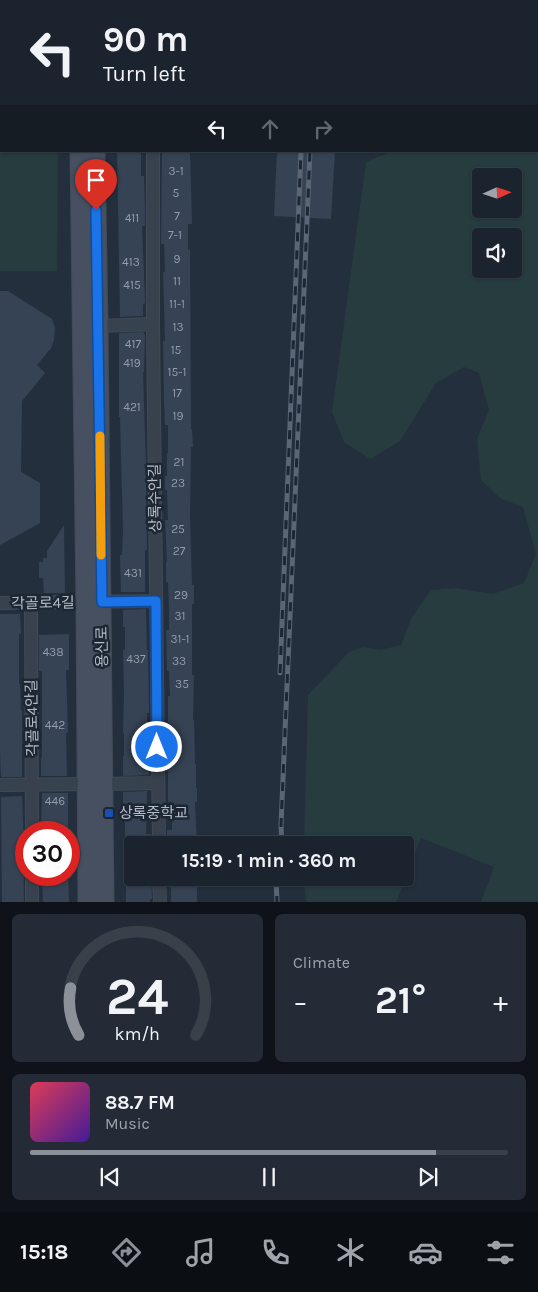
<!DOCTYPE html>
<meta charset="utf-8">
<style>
:root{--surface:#1b232e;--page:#242b36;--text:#f1f3f6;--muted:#a0a4aa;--line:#39404a;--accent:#8c9099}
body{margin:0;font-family:Karla,"Noto Sans KR",sans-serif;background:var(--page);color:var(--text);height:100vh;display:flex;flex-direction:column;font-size:19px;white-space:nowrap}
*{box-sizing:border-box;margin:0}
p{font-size:16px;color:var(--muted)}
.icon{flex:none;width:28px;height:28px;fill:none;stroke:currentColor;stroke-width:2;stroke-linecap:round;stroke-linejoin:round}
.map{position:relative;height:902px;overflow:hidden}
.sheet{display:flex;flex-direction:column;gap:12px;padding:12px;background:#0f1319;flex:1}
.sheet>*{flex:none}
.hud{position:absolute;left:0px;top:0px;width:539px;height:152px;box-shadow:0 1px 4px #0004,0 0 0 1px var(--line);background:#1b232e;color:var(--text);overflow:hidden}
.needle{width:32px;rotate:87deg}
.controls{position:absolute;left:472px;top:168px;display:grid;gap:10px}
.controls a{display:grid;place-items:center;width:50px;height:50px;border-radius:5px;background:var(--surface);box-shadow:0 1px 4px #0004,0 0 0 1px var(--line);font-size:25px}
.speed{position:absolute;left:15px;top:821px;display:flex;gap:10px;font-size:25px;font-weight:700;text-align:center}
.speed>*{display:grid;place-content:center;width:65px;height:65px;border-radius:50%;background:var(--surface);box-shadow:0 1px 4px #0004,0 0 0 1px var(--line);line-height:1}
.speed .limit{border:8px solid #d22;background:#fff;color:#111}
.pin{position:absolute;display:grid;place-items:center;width:42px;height:42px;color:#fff;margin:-51px -21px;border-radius:50% 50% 50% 0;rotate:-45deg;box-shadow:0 0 5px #0007}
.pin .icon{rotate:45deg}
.me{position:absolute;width:55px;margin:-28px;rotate:0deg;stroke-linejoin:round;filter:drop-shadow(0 0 4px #0008)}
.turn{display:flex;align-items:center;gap:18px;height:105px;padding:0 20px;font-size:22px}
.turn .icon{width:65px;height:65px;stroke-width:2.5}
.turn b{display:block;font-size:35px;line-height:42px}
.lanes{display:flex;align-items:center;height:48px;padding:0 20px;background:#0003;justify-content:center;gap:25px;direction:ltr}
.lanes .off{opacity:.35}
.big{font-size:38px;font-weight:700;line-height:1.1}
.sheet .tile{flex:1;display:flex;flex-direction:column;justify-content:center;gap:8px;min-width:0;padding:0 18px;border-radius:8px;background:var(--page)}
.sheet .dial{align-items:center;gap:0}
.dial svg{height:130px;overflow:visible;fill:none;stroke:var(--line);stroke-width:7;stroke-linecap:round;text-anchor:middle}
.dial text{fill:var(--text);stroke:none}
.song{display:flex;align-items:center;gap:15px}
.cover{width:60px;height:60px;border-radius:8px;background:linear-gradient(135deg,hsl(350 70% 55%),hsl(260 70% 35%))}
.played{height:5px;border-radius:2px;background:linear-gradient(90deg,var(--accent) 85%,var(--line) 85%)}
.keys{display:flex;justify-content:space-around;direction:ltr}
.heat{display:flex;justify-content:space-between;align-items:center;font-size:28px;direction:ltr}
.sheet .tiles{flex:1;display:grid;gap:12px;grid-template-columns:1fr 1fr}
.tile:last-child{grid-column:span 2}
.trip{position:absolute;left:124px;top:836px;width:290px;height:50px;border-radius:5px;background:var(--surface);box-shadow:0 1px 4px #0004,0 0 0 1px var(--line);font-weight:700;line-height:50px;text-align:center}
.menu{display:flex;height:80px;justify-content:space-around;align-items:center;background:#0b0e12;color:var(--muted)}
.menu .icon{width:35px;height:35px}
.menu .active{color:var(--accent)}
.menu b{font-size:22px;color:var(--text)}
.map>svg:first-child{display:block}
.green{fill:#263c3f;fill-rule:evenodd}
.building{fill:#364354}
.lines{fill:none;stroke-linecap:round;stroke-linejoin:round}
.street-casing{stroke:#414a57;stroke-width:14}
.secondary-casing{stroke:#414a57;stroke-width:21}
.street{stroke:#38414e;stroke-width:12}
.secondary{stroke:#465061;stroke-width:19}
.rail-casing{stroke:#5a6575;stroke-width:5}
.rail{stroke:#1d2633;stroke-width:3;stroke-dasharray:9;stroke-linecap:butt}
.route-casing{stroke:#114b97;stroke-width:12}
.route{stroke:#1a73e8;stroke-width:9}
.slow{stroke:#f59e0b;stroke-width:9}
.transit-dot{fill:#1a4fb4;stroke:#1d2633;stroke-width:2}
.labels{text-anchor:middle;stroke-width:5;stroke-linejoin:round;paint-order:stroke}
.number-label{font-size:12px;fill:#929caa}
.street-label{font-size:15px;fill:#b4bcc9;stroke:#1d2633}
.poi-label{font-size:15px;fill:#b4bcc9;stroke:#1d2633;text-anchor:start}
</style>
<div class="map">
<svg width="538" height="902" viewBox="0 0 538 902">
<rect width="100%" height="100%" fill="#242f3e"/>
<path class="green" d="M 538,36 L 538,902 L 481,902 L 494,867 L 421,838 L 396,902 L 307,902 L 303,878 L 405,878 L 405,845 L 304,845 L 308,695 L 349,652 L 363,647 L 380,650 L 401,645 L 411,619 L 431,590 L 456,588 L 493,594 L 524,583 L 536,554 L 523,507 L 501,499 L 481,480 L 477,439 L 489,410 L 479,373 L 464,367 L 436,383 L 400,441 L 370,459 L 344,442 L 332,412 L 366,162 L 393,151 L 538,151 ZM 481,176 L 514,176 L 514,209 L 481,209 ZM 481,236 L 514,236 L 514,269 L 481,269 Z
M 0,131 L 1,131 L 1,151 L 58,151 L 57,271 L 0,271 Z"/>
<path class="building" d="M 117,151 L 141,151 L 141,176 L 144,176 L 145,209 L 145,226 L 142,226 L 145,298 L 145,303 L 143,305 L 143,316 L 120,317 Z
M 162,151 L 190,151 L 192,224 L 188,224 L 188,250 L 190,250 L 191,429 L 192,429 L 193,447 L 191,447 L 190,516 L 192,585 L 194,585 L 194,604 L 192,604 L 192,675 L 194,675 L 193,720 L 194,720 L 195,764 L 196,764 L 196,788 L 197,788 L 197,802 L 195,802 L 197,845 L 167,845 L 167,830 L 172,830 L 172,802 L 168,802 L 168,765 L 170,765 L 170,736 L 168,736 L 168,696 L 170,696 L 169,671 L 167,671 L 166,630 L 169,630 L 169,608 L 168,582 L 166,582 L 166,562 L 167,562 L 165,520 L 168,520 L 167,490 L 165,490 L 165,476 L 167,476 L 167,453 L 168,453 L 168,425 L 165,425 L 164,403 L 163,341 L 165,341 L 163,272 L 165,272 L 164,244 L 161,244 Z
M 277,151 L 335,151 L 331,219 L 274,216 Z
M 0,291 L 8,291 L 52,319 L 55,328 L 54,340 L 51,348 L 37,365 L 45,373 L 22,401 L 21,472 L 40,483 L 40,523 L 0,545 Z
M 143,332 L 145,335 L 144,372 L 143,372 L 146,464 L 147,484 L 146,484 L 147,550 L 145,550 L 145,592 L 121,592 L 120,555 L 122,555 L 123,532 L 120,417 L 119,417 L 119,333 Z
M 64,525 L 65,593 L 44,593 L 43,578 L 39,578 L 39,562 L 43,562 L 43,558 L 47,558 L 47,551 Z
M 146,609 L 147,650 L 148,650 L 149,713 L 147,713 L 147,736 L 149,736 L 149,775 L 123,776 L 123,756 L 124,756 L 124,733 L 123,733 L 124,694 L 123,650 L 125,650 L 125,627 L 123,627 L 123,610 Z
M 0,614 L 20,614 L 21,634 L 19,634 L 19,684 L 20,684 L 21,710 L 22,710 L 22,777 L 1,777 L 0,752 Z
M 69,634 L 69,670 L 66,670 L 68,733 L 66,733 L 67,776 L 41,776 L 41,758 L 42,758 L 42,671 L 39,671 L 39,635 Z
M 147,791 L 146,834 L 151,834 L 151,845 L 125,845 L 125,809 L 123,809 L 123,792 Z
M 42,793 L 68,793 L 68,828 L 41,828 Z
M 22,796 L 24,844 L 23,844 L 24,902 L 2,902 L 1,797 Z
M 42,875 L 68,875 L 69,902 L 43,902 Z
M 126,878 L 151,878 L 152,899 L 150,899 L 150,902 L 126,902 Z
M 171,878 L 197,878 L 197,902 L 171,902 Z"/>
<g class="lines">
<defs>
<path id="street" d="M 424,1 L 424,0
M 153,151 L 153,324 L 159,845
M 98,326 L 153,324
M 0,603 L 156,601
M 31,603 L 32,832
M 104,784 L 158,783
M 0,785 L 87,784
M 159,878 L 160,902
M 32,902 L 32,875"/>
<path id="secondary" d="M 78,0 L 78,1
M 94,0 L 94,1
M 226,0 L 226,1
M 516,1 L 517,0
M 538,3 L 538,2
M 0,99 L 1,99
M 80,151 L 86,602 L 88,902
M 95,151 L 98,326 L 104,902"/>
</defs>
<use href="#street" class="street-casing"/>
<use href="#secondary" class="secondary-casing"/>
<use href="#street" class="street"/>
<use href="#secondary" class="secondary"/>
<defs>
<path id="rail" d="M 308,1 L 308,0
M 317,1 L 317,0
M 280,673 L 301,151
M 282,845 L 281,825 L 310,151
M 276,878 L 277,902"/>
</defs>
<use href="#rail" class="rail-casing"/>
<use href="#rail" class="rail"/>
</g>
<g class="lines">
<defs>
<path id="route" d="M 96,210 L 102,602 L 156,601 L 157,747"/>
</defs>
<use href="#route" class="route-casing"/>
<use href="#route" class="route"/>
<path class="slow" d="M 100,436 L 101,555"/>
</g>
<rect class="transit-dot" x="104" y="808" width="10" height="10" rx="2.5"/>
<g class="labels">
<g class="number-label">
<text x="176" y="175">3-1</text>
<text x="176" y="197">5</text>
<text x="177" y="220">7</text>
<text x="132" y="222">411</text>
<text x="175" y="239">7-1</text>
<text x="177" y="263">9</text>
<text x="131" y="266">413</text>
<text x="177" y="285">11</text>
<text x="132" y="289">415</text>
<text x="177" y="308">11-1</text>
<text x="178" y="331">13</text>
<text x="133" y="348">417</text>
<text x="176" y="354">15</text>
<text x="132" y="367">419</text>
<text x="177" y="376">15-1</text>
<text x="177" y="397">17</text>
<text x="132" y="411">421</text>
<text x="178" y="420">19</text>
<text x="179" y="466">21</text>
<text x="178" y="487">23</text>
<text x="178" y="533">25</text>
<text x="179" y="555">27</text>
<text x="133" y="577">431</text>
<text x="181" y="599">29</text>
<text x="180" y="620">31</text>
<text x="180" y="643">31-1</text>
<text x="53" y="656">438</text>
<text x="136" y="663">437</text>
<text x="179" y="665">33</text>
<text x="182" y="688">35</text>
<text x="55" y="729">442</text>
<text x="55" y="805">446</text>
</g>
<g class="street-label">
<text transform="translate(155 498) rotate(-91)" y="5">상록수안길</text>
<text transform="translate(43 603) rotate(-1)" y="5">각골로4길</text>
<text transform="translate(102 647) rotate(-91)" y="5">용신로</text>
<text transform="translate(32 718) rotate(-91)" y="5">각골로4안길</text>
</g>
<g class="poi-label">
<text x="119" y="818">상록중학교</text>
</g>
</g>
</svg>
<div class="controls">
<a><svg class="needle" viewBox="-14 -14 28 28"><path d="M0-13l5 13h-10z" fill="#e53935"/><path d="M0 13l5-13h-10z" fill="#a0a4aa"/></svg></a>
<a><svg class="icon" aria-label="sound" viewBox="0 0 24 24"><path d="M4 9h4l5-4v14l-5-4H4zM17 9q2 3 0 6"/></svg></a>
</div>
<div class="speed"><div class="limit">30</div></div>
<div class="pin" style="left:96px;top:210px;background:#d93025"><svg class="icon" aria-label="arrive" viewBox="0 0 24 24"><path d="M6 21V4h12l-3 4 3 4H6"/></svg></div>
<svg class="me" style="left:157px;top:747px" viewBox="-20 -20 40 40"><circle r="17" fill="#1a73e8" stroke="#fff" stroke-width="3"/><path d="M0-11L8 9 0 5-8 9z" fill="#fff"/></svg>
<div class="trip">15:19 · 1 min · 360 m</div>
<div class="hud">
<div class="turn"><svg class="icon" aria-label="left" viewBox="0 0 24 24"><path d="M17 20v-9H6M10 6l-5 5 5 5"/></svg><div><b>90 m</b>Turn left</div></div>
<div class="lanes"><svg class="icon" aria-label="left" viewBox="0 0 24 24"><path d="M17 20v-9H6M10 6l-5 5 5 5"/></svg><svg class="icon off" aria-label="ahead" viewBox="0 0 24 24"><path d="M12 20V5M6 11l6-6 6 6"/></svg><svg class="icon off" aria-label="right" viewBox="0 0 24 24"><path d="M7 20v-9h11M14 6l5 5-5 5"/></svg></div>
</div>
</div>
<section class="sheet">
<div class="tiles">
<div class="tile dial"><svg viewBox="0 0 100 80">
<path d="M14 69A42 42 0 1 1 86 69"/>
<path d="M14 69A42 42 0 0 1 9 40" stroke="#8c9099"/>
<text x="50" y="56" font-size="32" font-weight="700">24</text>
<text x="50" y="72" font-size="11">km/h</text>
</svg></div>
<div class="tile"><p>Climate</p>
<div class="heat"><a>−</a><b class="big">21°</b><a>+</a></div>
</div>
<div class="tile">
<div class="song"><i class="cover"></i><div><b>88.7 FM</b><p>Music</p></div></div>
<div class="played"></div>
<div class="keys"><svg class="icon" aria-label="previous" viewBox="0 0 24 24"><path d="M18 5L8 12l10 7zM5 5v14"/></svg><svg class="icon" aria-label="pause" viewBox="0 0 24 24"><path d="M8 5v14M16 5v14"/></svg><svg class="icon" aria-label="next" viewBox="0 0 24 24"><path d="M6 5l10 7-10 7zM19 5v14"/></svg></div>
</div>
</div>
</section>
<nav class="menu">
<b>15:18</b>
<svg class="icon active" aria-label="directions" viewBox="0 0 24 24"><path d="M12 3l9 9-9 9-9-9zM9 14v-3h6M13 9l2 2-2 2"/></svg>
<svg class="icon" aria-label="music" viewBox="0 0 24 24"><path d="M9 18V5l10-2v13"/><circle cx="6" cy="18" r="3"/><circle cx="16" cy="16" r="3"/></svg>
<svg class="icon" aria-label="phone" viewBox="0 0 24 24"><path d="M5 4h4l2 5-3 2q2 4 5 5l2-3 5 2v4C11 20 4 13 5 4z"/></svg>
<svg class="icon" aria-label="climate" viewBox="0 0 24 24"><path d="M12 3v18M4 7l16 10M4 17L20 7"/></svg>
<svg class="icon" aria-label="car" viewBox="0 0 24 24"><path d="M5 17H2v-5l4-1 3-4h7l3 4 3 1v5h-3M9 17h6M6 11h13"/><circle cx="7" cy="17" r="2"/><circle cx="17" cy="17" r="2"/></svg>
<svg class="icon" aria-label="filters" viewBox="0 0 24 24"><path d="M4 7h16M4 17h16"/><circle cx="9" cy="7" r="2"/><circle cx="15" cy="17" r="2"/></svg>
</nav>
